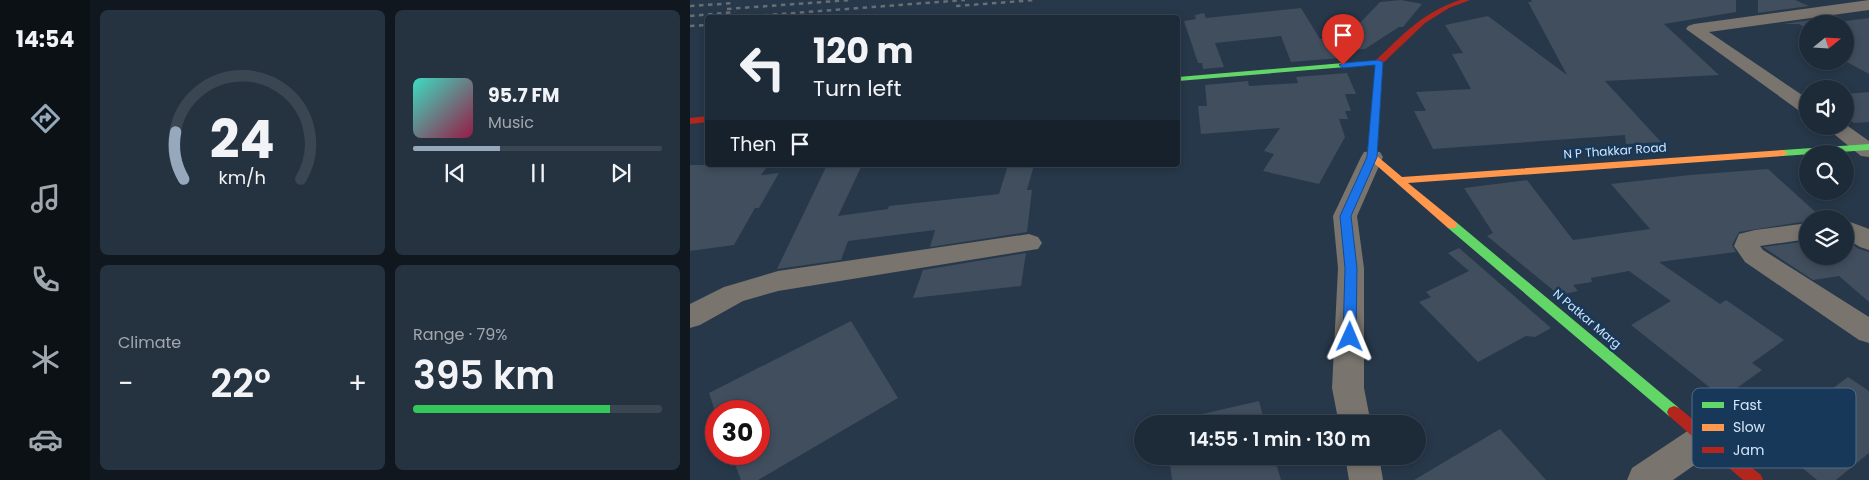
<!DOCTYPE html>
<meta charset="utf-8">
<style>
:root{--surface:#1d2a38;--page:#253240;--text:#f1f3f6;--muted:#a0a7ae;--line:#3b4653;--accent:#96a8bc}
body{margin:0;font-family:Poppins,sans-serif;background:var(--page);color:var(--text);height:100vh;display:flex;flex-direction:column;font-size:19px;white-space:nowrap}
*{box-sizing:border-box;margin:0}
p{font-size:16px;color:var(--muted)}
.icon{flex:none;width:28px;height:28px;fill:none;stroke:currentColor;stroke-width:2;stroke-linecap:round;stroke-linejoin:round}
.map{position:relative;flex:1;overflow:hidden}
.panel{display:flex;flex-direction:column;gap:10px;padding:10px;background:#10171f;width:600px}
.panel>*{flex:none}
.banner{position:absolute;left:15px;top:15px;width:475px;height:152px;border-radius:5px;box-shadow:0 2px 8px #0003,0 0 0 1px var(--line);background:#1d2a38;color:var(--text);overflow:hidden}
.needle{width:32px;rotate:72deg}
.buttons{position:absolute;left:1109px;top:15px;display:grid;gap:10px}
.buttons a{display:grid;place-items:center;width:55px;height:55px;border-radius:50%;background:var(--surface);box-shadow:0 2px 8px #0003,0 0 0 1px var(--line);font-size:25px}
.speed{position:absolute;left:15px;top:400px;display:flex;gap:10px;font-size:25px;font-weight:700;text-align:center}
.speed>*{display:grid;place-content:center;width:65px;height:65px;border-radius:50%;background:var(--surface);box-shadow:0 2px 8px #0003,0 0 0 1px var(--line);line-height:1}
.speed .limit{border:8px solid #d22;background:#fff;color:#111}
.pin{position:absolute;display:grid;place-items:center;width:42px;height:42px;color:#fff;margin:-51px -21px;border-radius:50% 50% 50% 0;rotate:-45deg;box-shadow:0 0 5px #0007}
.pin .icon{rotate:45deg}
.me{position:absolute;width:55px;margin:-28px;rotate:1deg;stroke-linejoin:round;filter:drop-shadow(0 0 4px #0008)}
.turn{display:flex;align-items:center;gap:18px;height:105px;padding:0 25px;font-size:22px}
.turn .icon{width:65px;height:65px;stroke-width:2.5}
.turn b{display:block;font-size:35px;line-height:42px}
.then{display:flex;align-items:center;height:48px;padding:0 25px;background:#0003;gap:10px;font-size:19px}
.big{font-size:38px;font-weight:600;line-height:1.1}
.panel .widget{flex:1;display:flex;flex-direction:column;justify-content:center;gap:8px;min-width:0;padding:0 18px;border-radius:8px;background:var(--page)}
.panel .dial{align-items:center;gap:0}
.dial svg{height:130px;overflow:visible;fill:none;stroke:var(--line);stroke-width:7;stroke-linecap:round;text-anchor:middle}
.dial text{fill:var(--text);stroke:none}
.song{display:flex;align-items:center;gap:15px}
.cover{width:60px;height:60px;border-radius:8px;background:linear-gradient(135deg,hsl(170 70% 55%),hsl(340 70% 35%))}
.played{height:5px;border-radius:2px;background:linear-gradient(90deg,var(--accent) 35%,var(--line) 35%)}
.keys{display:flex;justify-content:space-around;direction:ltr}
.heat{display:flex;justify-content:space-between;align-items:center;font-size:28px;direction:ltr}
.charge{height:8px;border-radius:4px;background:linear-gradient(90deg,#34c759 79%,var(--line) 0)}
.panel .tiles{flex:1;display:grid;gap:10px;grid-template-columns:repeat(2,1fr)}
.trip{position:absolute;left:444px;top:415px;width:292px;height:50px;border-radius:25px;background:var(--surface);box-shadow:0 2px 8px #0003,0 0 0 1px var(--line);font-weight:600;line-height:50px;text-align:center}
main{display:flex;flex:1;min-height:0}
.tabs{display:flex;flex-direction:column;width:90px;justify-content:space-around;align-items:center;background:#0c1116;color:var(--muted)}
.tabs .icon{width:35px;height:35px}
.tabs .on{color:var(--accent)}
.tabs b{font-size:22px;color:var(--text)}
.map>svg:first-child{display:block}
.building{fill:#404e5d}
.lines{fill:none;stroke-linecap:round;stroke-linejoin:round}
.street{fill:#79746d;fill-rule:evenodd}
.fast{fill:#63d668;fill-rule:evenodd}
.slow{fill:#ff974d;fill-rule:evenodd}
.jam{fill:#b3261e;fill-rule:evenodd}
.rail{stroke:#676e74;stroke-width:2.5;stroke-dasharray:4.5 4.5;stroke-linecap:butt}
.route{fill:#1a73e8;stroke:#114b97}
.labels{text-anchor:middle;stroke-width:5;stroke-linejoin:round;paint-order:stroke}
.street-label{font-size:12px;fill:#d2e5fa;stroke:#183859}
.key{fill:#183859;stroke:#506c89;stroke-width:1}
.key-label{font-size:14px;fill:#d2e5fa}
</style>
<main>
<nav class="tabs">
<b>14:54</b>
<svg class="icon on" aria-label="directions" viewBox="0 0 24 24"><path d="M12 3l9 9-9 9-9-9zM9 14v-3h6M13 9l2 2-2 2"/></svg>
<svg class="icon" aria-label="music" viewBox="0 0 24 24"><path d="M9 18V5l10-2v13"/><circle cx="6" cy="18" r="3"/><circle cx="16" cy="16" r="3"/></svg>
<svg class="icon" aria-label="phone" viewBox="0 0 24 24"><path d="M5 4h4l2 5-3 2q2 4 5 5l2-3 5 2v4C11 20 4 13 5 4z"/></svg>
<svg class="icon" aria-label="climate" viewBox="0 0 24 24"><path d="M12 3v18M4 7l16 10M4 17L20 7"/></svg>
<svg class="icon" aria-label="car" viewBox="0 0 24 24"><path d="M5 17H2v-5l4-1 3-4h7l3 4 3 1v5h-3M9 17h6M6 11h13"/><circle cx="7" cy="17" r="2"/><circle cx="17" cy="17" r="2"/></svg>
</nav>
<section class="panel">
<div class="tiles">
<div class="widget dial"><svg viewBox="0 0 100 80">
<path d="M14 69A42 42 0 1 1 86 69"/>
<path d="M14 69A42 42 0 0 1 9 40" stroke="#96a8bc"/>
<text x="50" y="56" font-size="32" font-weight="700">24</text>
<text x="50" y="72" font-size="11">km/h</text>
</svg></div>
<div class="widget">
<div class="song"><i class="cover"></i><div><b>95.7 FM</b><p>Music</p></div></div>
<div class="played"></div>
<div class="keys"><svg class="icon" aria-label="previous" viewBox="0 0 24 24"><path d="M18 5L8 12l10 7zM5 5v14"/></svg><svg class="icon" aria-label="pause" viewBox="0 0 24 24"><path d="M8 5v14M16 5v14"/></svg><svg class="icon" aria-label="next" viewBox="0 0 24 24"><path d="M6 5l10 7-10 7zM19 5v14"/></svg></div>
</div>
<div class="widget"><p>Climate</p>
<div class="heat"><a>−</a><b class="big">22°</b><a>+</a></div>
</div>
<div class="widget"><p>Range · 79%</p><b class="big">395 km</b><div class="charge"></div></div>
</div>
</section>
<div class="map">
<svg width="1179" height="480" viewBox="0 0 1179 480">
<rect width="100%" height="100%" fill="#27384a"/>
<path class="building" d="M 711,0 L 732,4 L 713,27 L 709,27 L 675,49 L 647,51 L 650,58 L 601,62 L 591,36 L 525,43 L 534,67 L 513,69 L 512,63 L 508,63 L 494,21 L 506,19 L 505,15 L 514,13 L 516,18 L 611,8 L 630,39 L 642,38 L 646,48 L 690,2 Z
M 841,0 L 1046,0 L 1046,12 L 974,24 L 1029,75 L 915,81 L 971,142 L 936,144 L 935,135 L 743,149 L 724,111 L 736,111 L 726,92 L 781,89 L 762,54 L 773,53 L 755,25 L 798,16 L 877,75 L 838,2 L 842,2 Z
M 1068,0 L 1105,0 L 1119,6 L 1068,13 Z
M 1141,17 L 1155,24 L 1118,24 L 1118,29 L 1109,24 L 1093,24 Z
M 1179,18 L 1179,74 L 1155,61 L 1155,21 Z
M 657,73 L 666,94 L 655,94 L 661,111 L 655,111 L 658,119 L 649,119 L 655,137 L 629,184 L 573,171 L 584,154 L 574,151 L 590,128 L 511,134 L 508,106 L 517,106 L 515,85 L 558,81 L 559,86 L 608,83 L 606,77 Z
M 1179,92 L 1179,122 L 1164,123 L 1155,117 L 1155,94 Z
M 0,165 L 78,165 L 71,175 L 89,173 L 69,208 L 65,208 L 44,245 L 0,251 Z
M 137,165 L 172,165 L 148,216 L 198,209 L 199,206 L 309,194 L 318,165 L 344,165 L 337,190 L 342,190 L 337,232 L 240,247 L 245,230 L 158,241 L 151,260 L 87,269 Z
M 1078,169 L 1133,219 L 1118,219 L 1118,221 L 1049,232 L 1042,245 L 1046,252 L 969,262 L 1030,304 L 1036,300 L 1094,340 L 1062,363 L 1072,370 L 1033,398 L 941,325 L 981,301 L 939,271 L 901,278 L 902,282 L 883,285 L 888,291 L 869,295 L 797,236 L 803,233 L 774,188 L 837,180 L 883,240 L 960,229 L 921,184 L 1000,175 Z
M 1155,240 L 1169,249 L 1179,252 L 1179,302 L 1149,276 L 1123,280 L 1073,247 L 1118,241 L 1118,256 L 1155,256 Z
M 769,248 L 861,328 L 845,337 L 836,336 L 788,362 L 729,302 L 741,297 L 736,292 L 779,271 L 758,253 Z
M 336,253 L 331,286 L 223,298 L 233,270 Z
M 161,321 L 208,398 L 68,480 L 51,480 L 41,454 L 69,454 L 69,411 L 25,411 L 19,393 Z
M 1158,377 L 1179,391 L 1179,453 L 1146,480 L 1127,480 L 1076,438 Z
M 569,401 L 575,424 L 473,424 L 473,423 Z
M 810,429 L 856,480 L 724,480 Z
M 479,456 L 584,456 L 591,480 L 482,480 Z"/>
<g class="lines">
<path class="street" d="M 1179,0 L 1179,10 L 1019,32 L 1118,99 L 1118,114 L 1111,112 L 996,29 L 998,26 L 1004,24 Z
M 1155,124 L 1179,141 L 1179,157 L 1171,156 L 1134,126 L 1155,126 Z
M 682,151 L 690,152 L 693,157 L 667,216 L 674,268 L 674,388 L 681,424 L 649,424 L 642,388 L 648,268 L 643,216 L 671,157 L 674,152 Z
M 1155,220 L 1179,229 L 1179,250 L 1170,247 L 1155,238 Z
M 1118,223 L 1118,239 L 1070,246 L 1073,250 L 1179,317 L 1179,343 L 1169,340 L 1055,262 L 1044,246 L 1049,234 L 1065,230 Z
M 339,234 L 348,237 L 352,243 L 348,249 L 88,291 L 53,301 L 10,325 L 0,328 L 0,304 L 34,287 L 88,271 Z
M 1017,422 L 1029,426 L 1034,437 L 1029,448 L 983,480 L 937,480 L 942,468 L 1005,426 Z
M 655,456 L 689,456 L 693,480 L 659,480 Z"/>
<path class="fast" d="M 689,60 L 692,60 L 692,64 L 488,81 L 488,77 Z
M 1179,144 L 1179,150 L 1093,156 L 1088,153 L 1093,150 Z
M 762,221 L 766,222 L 989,408 L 991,412 L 989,416 L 984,418 L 979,416 L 758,228 L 757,225 L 758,222 Z"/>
<path class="slow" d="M 686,60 L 693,62 L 687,156 L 712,177 L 1093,150 L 1098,153 L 1093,156 L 718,183 L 766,222 L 767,225 L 766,228 L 758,228 L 677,157 Z"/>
<path class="jam" d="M 770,0 L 780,0 L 759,8 L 735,23 L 692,64 L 686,64 L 686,60 C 715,33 732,13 770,0 Z
M 18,116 L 18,122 L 0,124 L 0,118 Z
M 984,406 L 989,408 L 1071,475 L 1073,480 L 1053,480 L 979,416 L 977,412 L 979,408 Z"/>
<path class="rail" d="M 0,6 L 45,3
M 266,6 L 346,0
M 37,9 L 161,0
M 0,16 L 45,12
M 38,18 L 275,0
M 0,26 L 18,25"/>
</g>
<path class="route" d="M 689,60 L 693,62 L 687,157 L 661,216 L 667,268 L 666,337 L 664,341 L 660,342 L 655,341 L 653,337 L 655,268 L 650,216 L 677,157 L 685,65 L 653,68 L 649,65 L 653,63 Z"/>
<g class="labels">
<g class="street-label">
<text transform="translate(925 151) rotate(-4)" y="4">N P Thakkar Road</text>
<text transform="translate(897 319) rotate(40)" y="4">N Patkar Marg</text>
</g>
</g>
<rect x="1002" y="388" width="164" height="80" rx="8" class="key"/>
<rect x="1012" y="402" width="22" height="6" fill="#63d668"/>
<rect x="1012" y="424" width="22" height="7" fill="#ff974d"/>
<rect x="1012" y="447" width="22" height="6" fill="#b3261e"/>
<g class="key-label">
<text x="1043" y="410">Fast</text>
<text x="1043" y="432">Slow</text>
<text x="1043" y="455">Jam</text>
</g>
</svg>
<div class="buttons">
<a><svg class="needle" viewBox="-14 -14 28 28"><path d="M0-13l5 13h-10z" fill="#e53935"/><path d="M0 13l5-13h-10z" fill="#a0a7ae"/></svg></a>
<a><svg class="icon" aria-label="sound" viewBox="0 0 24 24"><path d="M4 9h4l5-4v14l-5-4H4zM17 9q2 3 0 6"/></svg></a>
<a><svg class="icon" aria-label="search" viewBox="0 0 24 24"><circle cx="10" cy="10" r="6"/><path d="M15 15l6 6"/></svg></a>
<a><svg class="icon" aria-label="layers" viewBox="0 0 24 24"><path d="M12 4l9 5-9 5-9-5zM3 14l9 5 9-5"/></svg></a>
</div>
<div class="speed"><div class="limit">30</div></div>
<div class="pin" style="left:653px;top:65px;background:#d93025"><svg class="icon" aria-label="arrive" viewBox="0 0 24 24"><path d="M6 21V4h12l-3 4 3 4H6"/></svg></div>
<svg class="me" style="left:660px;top:337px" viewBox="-20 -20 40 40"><path d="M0-17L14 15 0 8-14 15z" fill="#1a73e8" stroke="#fff" stroke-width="4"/></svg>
<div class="trip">14:55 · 1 min · 130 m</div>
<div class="banner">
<div class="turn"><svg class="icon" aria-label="left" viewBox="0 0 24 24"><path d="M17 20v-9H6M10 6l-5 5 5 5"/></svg><div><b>120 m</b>Turn left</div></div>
<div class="then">Then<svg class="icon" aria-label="arrive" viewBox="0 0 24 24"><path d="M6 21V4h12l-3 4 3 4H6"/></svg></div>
</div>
</div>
</main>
